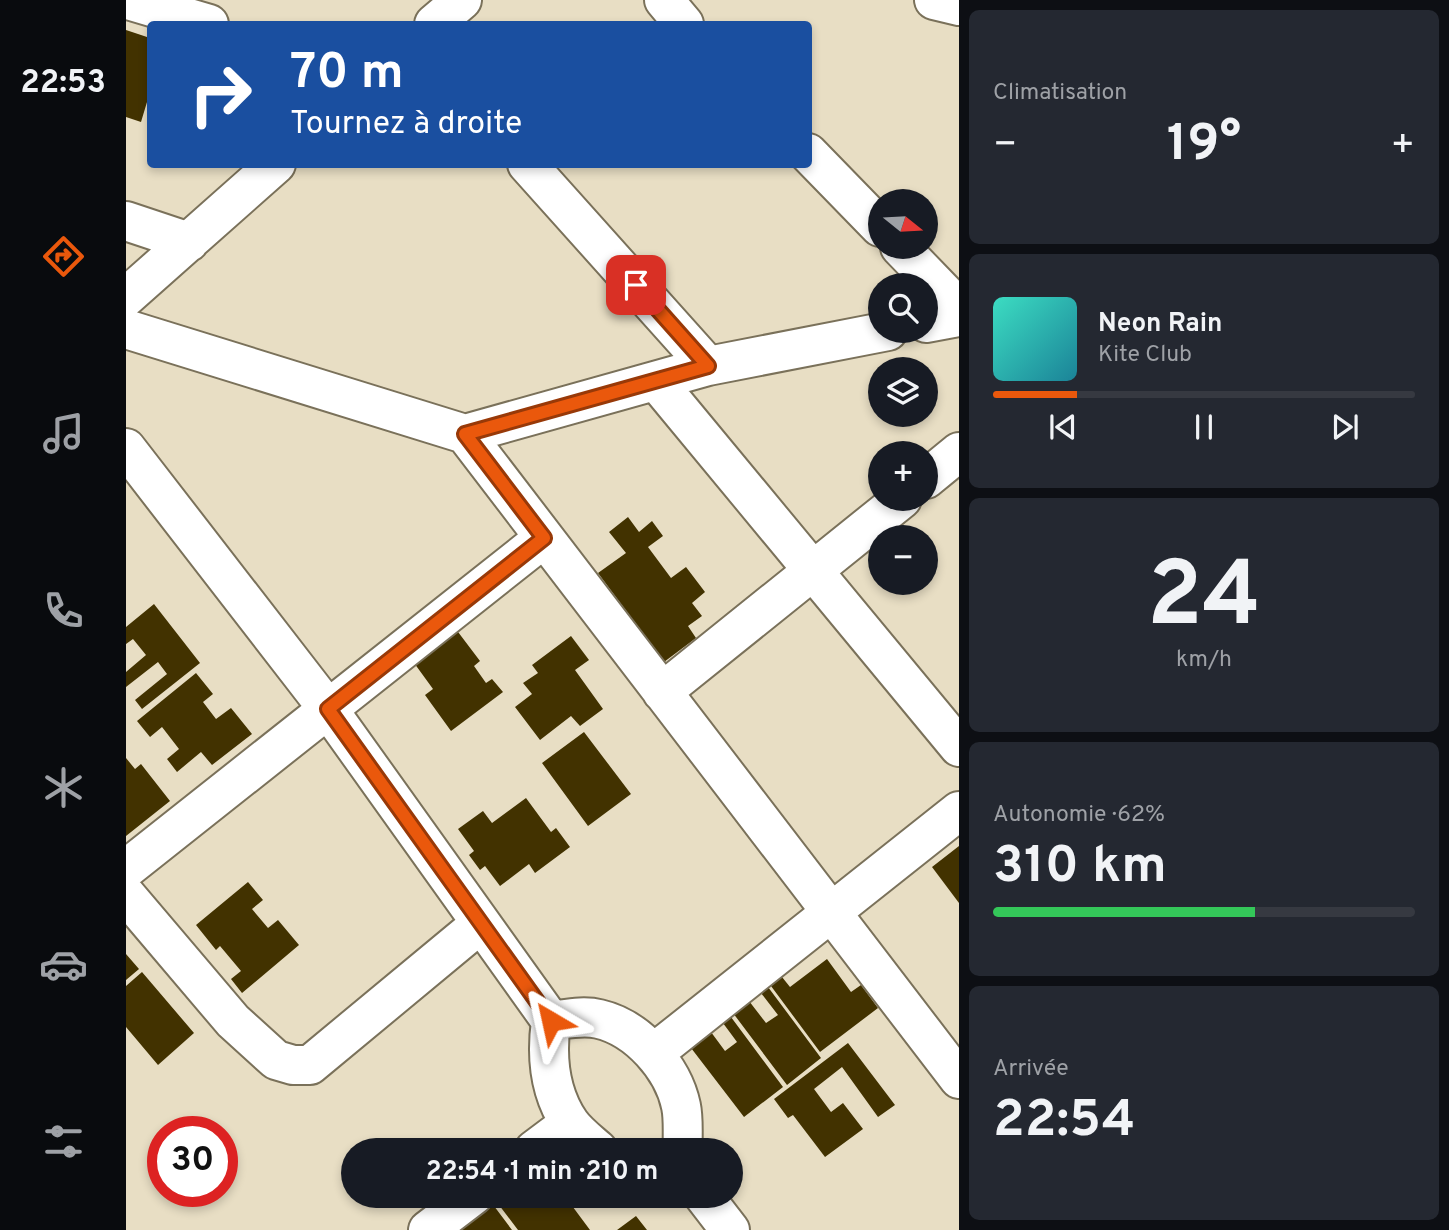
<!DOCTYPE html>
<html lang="fr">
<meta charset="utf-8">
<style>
:root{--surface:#171b24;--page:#242831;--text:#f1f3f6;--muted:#9ea1a6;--line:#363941;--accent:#ea580c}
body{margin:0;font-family:Overpass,sans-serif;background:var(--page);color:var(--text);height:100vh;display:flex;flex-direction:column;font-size:26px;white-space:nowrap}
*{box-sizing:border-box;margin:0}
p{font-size:23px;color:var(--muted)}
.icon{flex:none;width:38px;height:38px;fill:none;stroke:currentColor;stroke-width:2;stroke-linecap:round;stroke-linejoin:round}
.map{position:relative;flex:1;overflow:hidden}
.details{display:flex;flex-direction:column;gap:10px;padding:10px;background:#0d0f14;width:490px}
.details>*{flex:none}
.top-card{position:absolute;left:21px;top:21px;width:665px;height:147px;border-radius:7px;box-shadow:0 4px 10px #0003;background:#1a4fa0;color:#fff;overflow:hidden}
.needle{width:46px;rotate:108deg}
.tools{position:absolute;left:742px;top:189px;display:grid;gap:14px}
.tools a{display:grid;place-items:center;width:70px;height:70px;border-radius:50%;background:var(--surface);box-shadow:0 4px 10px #0003;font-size:35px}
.speed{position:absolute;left:21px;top:1116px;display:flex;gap:14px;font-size:35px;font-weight:700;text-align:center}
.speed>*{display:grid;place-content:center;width:91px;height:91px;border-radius:50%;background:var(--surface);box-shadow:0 4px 10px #0003;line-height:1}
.speed .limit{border:10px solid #d22;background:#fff;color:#111}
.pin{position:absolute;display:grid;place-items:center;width:60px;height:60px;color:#fff;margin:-30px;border-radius:14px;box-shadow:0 4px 10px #0006}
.me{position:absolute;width:77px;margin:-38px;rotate:324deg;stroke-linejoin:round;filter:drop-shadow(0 0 5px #0008)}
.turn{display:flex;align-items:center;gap:24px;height:147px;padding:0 28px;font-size:32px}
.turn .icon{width:91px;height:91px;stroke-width:2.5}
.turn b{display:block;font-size:49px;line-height:60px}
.big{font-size:52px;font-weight:700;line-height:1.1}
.details .tile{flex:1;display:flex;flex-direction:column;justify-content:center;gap:10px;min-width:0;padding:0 24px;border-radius:10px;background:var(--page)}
.details .dial{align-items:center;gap:0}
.dial b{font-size:91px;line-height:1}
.song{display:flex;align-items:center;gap:21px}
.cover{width:84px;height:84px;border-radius:10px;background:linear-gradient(135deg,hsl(170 70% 55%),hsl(190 70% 35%))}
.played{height:7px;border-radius:4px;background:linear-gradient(90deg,var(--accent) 20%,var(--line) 20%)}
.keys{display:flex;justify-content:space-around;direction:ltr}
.heat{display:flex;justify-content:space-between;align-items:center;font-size:38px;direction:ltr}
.charge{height:10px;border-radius:5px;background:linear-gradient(90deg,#34c759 62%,var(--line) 0)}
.trip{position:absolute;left:215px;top:1138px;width:402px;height:70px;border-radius:35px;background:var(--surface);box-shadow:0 4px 10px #0003;font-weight:700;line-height:70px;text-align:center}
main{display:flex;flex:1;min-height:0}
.dock{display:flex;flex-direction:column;width:126px;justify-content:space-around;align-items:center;background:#090b0e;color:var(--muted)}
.dock .icon{width:49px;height:49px}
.dock .active{color:var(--accent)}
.dock b{font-size:32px;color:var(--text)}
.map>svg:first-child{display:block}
.building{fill:#423200}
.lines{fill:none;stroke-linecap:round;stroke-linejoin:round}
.street-casing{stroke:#7a715a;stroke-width:42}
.street{stroke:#fff;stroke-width:38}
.route-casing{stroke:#983908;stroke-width:18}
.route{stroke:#ea580c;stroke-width:12}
</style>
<main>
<nav class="dock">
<b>22:53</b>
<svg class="icon active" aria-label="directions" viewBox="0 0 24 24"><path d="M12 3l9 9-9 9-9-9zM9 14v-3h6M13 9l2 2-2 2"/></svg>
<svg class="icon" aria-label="music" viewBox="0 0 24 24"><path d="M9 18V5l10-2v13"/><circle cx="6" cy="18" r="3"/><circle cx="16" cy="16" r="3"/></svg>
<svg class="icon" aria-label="phone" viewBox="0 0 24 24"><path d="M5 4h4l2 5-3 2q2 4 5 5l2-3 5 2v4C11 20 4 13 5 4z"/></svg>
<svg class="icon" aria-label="climate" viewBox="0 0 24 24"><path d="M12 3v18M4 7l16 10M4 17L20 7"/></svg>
<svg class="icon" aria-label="car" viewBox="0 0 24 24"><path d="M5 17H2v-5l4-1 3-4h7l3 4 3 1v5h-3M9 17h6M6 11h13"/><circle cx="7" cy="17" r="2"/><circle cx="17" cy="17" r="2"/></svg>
<svg class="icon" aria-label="filters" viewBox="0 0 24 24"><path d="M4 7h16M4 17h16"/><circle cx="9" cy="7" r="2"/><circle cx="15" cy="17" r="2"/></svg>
</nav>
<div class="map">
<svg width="833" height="1230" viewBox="0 0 833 1230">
<rect width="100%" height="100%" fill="#e8dec4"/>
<path class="building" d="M 0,30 L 24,38 L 24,92 L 15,122 L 0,117 Z
M 502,517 L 513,532 L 526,521 L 537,536 L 522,547 L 545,578 L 560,567 L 579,592 L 566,603 L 576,616 L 562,626 L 570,638 L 538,662 L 472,573 L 500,553 L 483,532 Z
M 28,604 L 74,663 L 16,709 L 9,700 L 41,674 L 32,662 L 0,687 L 0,672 L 20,655 L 7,639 L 0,644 L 0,627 Z
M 326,624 L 354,661 L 348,666 L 360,683 L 366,679 L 377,692 L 325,731 L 299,695 L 307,689 L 283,656 Z
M 445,636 L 463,660 L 449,670 L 477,709 L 454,726 L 445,716 L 414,740 L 389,707 L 406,694 L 397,683 L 412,673 L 406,665 Z
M 70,673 L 87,694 L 77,702 L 90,719 L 105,708 L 126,734 L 86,765 L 75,752 L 51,772 L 41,759 L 53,749 L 36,727 L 24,737 L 11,721 Z
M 458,732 L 505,794 L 462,826 L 416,763 Z
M 0,758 L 9,769 L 15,764 L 44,801 L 0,836 Z
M 400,798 L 425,832 L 430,828 L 444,847 L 409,873 L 403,864 L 374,886 L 359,866 L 354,870 L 343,855 L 348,851 L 332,829 L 357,811 L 366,823 Z
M 833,846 L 833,903 L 806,867 Z
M 122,882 L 137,900 L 126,909 L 142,928 L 152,920 L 173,945 L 116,993 L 105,979 L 115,971 L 94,946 L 90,950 L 70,925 Z
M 0,954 L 13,969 L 0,980 Z
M 701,959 L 725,992 L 735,985 L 752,1008 L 694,1052 L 645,986 L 656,977 L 664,987 Z
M 16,972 L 68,1033 L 32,1065 L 0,1027 L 0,986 Z
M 642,987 L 695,1058 L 661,1085 L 607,1013 L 623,1001 L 640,1023 L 652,1015 L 635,993 Z
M 602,1013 L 657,1087 L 618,1117 L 562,1044 L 582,1028 L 599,1051 L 611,1042 L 594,1019 Z
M 722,1043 L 769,1105 L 752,1117 L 716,1067 L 688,1089 L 705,1112 L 717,1103 L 737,1129 L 699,1157 L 667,1115 L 662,1118 L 648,1099 Z
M 378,1195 L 438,1195 L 464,1230 L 392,1230 L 370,1201 Z
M 365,1202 L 386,1230 L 328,1230 Z
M 510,1216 L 521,1230 L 491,1230 Z"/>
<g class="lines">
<defs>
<path id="street" d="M 2,0 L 83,24
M 538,0 L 558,24
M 808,0 L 833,6
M 308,24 L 336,0
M 682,153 L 754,227
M 401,164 L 582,366
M 0,221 L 63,242
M 774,247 L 833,308
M 0,297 L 150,164
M 800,323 L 833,317
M 0,329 L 339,434 L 582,366 L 762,331
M 530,381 L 833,747
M 339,434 L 833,1079
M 0,448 L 202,709 L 425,1021
M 800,479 L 833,452
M 536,692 L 776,499
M 0,869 L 418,538
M 0,895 L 107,1021 L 150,1060 L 167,1065 L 184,1065 L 354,924
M 528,1053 L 833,811
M 408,1150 L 444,1123
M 472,1150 C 463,1142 451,1133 444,1123 C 423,1092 420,1057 425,1021 C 441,1019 457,1015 473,1019 C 512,1028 547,1068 555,1106 C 558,1120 556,1136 557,1150
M 577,1195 L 604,1230
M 302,1230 L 348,1195"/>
</defs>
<use href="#street" class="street-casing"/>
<use href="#street" class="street"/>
</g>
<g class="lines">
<defs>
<path id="route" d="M 425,1021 L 202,709 L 418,538 L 339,434 L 582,366 L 510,285"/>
</defs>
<use href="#route" class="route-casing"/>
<use href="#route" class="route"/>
</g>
</svg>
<div class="tools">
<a><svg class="needle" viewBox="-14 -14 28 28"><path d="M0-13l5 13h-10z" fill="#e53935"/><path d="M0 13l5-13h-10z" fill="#9ea1a6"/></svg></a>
<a><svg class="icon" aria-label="search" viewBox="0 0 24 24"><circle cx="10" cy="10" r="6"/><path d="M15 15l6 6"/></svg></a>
<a><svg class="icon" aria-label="layers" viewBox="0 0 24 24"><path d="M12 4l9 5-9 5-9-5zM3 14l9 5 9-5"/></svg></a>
<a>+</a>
<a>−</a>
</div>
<div class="speed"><div class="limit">30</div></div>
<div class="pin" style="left:510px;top:285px;background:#d93025"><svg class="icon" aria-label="arrive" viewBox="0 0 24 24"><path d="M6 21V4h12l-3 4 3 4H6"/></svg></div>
<svg class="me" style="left:425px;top:1021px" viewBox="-20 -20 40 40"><path d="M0-17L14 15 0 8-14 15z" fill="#ea580c" stroke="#fff" stroke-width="4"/></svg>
<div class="trip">22:54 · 1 min · 210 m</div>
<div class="top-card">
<div class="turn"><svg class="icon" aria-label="right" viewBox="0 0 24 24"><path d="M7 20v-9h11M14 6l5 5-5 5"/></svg><div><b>70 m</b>Tournez à droite</div></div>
</div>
</div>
<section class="details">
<div class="tile"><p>Climatisation</p>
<div class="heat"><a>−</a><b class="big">19°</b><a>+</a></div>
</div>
<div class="tile">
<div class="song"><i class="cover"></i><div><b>Neon Rain</b><p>Kite Club</p></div></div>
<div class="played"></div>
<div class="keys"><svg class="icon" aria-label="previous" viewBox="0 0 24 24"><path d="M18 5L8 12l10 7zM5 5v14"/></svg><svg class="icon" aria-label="pause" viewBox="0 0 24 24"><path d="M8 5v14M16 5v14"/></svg><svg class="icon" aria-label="next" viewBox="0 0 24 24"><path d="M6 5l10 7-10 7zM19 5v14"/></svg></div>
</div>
<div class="tile dial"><b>24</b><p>km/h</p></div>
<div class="tile"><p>Autonomie · 62%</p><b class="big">310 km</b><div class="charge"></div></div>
<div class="tile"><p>Arrivée</p><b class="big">22:54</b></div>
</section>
</main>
